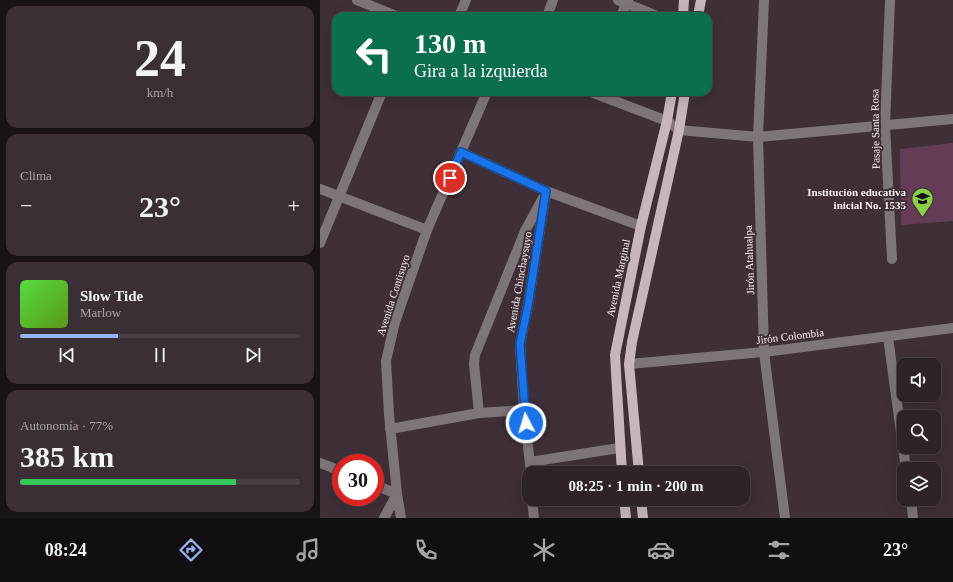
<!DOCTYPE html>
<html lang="es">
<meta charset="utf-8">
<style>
:root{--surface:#2e232a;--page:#3a2f36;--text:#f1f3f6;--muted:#a7a4a8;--line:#494047;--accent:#95b2f1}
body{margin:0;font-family:"Times New Roman",serif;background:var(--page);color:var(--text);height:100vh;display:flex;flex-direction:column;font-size:15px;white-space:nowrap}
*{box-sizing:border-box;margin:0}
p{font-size:13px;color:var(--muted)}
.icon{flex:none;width:22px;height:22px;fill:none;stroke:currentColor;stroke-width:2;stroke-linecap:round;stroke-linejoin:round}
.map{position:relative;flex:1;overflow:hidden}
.panel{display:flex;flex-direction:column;gap:6px;padding:6px;background:#191317;width:320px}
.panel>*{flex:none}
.guide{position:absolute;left:12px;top:12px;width:380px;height:84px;border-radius:12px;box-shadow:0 4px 16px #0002,0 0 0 1px var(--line);background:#0b6e4f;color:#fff;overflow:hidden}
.fabs{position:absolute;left:577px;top:358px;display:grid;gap:8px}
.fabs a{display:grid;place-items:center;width:44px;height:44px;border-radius:8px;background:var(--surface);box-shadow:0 4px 16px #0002,0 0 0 1px var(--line);font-size:20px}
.speed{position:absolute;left:12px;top:454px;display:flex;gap:8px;font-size:20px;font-weight:700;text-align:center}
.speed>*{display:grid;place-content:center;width:52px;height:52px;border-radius:50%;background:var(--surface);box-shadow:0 4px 16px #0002,0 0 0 1px var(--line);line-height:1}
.speed .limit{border:6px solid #d22;background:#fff;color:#111}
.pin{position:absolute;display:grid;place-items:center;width:34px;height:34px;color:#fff;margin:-17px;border:2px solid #fff;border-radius:50%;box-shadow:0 1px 4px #0007}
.me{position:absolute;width:44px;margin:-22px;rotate:355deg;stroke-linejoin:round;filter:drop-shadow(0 0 3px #0008)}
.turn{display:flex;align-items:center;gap:14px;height:84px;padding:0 16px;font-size:18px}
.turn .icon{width:52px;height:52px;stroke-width:2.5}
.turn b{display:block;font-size:28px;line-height:34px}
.big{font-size:30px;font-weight:700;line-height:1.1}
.panel .card{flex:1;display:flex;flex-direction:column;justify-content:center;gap:6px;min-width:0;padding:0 14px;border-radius:12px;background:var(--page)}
.panel .dial{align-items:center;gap:0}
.dial b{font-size:52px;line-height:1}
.song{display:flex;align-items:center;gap:12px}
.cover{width:48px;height:48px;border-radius:6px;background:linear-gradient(135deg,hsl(110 70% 55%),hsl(90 70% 35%))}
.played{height:4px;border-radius:2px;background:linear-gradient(90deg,var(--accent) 35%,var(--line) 35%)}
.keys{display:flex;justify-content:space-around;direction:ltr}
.heat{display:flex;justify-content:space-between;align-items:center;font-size:22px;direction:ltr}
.charge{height:6px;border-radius:3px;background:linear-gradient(90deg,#34c759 77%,var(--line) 0)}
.trip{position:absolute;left:202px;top:466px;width:228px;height:40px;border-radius:12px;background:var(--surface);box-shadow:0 4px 16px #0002,0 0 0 1px var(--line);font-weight:700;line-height:40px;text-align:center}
.dock{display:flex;height:64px;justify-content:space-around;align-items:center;background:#120e11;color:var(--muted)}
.dock .icon{width:28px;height:28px}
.dock .current{color:var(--accent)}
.dock b{font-size:18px;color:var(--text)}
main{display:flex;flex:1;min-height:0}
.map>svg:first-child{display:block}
.green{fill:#653c56}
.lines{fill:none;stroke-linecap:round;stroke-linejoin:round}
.minor{stroke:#7e757a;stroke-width:10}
.major{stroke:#c7b6bf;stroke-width:10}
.route-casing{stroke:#114b97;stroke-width:10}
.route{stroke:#1a73e8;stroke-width:7}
.labels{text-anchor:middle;stroke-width:4;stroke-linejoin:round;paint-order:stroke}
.street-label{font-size:11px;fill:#fbf1f7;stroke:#3e2f38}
.poi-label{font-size:11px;font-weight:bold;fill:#fbf1f7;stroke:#3e2f38;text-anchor:end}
</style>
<main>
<section class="panel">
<div class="card dial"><b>24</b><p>km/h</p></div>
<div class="card"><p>Clima</p>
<div class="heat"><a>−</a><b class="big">23°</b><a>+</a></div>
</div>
<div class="card">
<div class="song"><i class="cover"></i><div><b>Slow Tide</b><p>Marlow</p></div></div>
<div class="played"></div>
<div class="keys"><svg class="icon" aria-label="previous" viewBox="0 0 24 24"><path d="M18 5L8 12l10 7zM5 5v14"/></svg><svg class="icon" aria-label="pause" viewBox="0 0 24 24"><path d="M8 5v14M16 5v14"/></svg><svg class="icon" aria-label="next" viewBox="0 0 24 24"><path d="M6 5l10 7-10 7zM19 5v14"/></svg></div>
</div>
<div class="card"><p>Autonomía · 77%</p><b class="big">385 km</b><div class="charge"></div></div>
</section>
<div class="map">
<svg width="633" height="518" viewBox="0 0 633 518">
<rect width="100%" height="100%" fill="#3e2f38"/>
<path class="green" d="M 633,143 L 633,221 L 581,225 L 580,149 Z"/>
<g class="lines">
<path class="minor" d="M 37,0 L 76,16
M 298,0 L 337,16
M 444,0 L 438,137 L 444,352 L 465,518
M 570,0 L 565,125 L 572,259
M 139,16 L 146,0
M 227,16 L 233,0
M 301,16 L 308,0
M 271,92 L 347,121 L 359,130 L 438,137 L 633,119
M 141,152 L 226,191 L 321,226
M 0,189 L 107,230
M 0,243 L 62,92
M 568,337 L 586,469
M 309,364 L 444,352 L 633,328
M 204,410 L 159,413 L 154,364 L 155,355 L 205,231 L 223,198
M 70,429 L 159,413
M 210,462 L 299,448
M 0,463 L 21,471
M 211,473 L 204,410 L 200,344 L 208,305 L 226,191
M 55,485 L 77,494 L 64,518
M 212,499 L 214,518
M 591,499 L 593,518
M 81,518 L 77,494 L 69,414 L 66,361 L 75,322 L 107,230 L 167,92"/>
<path class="major" d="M 363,16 L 364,0
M 378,16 L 381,0
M 302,473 L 295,355 L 321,226 L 347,121 L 352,92
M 319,473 L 309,364 L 312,342 L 359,130 L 365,92
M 304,499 L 306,518
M 321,499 L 323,518"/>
</g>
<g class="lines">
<defs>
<path id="route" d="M 130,178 L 141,152 L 226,191 L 208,306 L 200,344 L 206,423"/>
</defs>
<use href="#route" class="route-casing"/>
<use href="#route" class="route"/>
</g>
<defs>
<symbol id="school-pin" viewBox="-11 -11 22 30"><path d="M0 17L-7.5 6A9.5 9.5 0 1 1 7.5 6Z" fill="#89cf48" stroke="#3e2f38"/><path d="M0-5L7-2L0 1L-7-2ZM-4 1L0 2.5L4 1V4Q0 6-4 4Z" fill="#111"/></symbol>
</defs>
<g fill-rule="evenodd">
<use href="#school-pin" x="590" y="186" width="25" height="34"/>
</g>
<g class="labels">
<g class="street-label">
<text transform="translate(555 129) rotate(-91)" y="4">Pasaje Santa Rosa</text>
<text transform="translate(429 260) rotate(-92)" y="4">Jirón Atahualpa</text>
<text transform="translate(298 278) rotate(-78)" y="4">Avenida Marginal</text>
<text transform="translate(199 282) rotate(-80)" y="4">Avenida Chinchaysuyo</text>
<text transform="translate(73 295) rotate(-72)" y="4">Avenida Contisuyo</text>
<text transform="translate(470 336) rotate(-7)" y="4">Jirón Colombia</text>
</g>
<g class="poi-label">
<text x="586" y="196">Institución educativa<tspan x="586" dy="13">inicial No. 1535</tspan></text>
</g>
</g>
</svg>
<div class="fabs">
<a><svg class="icon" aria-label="sound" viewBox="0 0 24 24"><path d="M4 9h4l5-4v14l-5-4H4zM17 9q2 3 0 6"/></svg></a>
<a><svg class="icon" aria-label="search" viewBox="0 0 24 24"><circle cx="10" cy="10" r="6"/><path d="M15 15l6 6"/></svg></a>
<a><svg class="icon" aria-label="layers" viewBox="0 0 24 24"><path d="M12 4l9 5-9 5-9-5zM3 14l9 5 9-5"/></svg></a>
</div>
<div class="speed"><div class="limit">30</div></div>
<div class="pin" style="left:130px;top:178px;background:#d93025"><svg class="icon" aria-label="arrive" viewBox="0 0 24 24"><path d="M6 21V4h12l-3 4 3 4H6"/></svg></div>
<svg class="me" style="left:206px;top:423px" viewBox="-20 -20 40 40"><circle r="17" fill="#1a73e8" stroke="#fff" stroke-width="3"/><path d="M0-11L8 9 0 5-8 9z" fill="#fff"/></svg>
<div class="trip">08:25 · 1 min · 200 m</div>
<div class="guide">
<div class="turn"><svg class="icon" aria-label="left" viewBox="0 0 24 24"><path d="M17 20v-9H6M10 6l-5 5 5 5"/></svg><div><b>130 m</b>Gira a la izquierda</div></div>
</div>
</div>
</main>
<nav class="dock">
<b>08:24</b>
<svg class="icon current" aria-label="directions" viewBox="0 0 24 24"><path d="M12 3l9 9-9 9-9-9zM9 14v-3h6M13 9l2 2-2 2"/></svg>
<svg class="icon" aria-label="music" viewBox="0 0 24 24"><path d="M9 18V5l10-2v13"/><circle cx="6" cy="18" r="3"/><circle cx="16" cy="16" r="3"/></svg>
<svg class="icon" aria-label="phone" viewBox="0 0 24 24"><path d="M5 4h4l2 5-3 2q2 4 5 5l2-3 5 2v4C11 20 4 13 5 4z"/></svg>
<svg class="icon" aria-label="climate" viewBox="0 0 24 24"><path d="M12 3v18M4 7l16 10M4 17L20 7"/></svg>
<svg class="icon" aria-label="car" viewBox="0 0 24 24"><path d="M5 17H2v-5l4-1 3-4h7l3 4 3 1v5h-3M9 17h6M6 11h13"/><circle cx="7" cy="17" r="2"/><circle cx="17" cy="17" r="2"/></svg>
<svg class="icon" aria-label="filters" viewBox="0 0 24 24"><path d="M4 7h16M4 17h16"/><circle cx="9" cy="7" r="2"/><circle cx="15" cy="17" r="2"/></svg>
<b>23°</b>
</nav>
